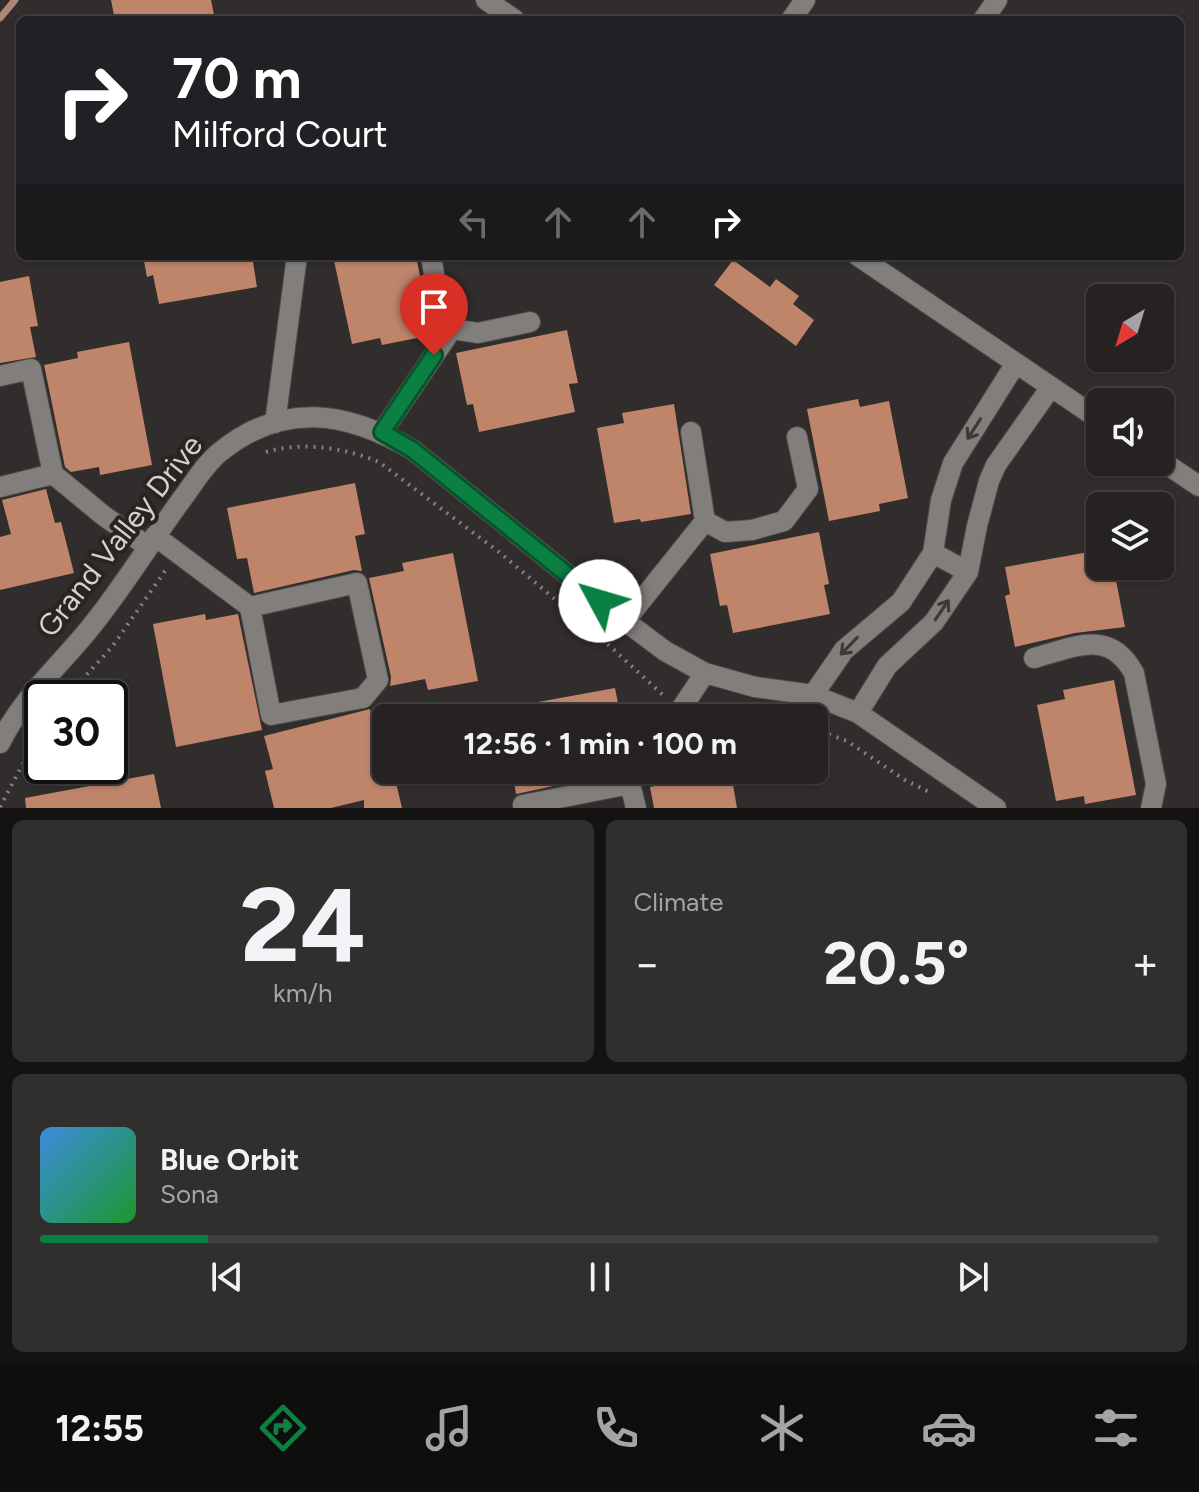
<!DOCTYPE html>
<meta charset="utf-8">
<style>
:root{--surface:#252221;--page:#312f2e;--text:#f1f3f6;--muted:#a3a4a5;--line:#423f3f;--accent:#0b8043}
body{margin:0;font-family:Figtree,sans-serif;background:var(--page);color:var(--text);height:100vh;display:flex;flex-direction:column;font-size:30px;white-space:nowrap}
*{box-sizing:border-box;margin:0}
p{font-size:26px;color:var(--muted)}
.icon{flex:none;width:44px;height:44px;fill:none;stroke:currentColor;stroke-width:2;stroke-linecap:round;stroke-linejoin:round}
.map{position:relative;height:808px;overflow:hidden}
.sheet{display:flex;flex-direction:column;gap:12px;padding:12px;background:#141312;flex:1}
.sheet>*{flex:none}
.guide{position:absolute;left:16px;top:16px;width:1168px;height:244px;border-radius:12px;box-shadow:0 2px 6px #0004,0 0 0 2px var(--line);background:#202124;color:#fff;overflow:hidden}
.needle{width:52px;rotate:218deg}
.tools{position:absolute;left:1086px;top:284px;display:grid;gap:16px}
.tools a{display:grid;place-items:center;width:88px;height:88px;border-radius:12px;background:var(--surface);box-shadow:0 2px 6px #0004,0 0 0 2px var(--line);font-size:40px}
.speed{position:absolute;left:24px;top:680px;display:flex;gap:16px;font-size:40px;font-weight:700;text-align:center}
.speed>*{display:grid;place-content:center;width:104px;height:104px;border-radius:50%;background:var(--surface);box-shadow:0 2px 6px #0004,0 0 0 2px var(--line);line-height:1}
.speed .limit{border:4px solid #111;border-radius:12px;background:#fff;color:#111}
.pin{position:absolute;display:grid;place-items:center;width:68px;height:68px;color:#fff;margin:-82px -34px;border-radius:50% 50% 50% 0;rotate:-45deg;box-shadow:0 0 8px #0007}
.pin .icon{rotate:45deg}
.me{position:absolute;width:88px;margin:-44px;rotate:309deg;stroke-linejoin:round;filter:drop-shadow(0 0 6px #0008)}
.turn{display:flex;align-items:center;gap:28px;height:168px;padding:0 24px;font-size:36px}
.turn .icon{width:104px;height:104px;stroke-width:2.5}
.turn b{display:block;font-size:56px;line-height:68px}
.lanes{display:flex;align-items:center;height:76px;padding:0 24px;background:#0003;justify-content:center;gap:40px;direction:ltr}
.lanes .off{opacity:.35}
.big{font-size:60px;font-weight:700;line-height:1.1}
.sheet .widget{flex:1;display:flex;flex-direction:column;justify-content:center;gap:12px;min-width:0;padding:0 28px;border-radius:12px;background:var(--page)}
.sheet .dial{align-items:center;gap:0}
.dial b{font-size:104px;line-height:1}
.song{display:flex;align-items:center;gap:24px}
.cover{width:96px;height:96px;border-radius:12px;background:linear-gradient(135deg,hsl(210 70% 55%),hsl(130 70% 35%))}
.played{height:8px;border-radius:4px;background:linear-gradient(90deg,var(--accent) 15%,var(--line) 15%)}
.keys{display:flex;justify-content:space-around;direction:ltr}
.heat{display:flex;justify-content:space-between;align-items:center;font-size:44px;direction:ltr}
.sheet .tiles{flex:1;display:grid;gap:12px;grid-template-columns:1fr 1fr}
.widget:last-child{grid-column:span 2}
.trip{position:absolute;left:372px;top:704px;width:456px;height:80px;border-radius:12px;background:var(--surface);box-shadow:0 2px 6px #0004,0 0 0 2px var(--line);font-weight:700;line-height:80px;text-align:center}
.tabs{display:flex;height:128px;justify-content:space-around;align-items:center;background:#0f0e0d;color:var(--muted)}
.tabs .icon{width:56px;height:56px}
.tabs .current{color:var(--accent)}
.tabs b{font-size:36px;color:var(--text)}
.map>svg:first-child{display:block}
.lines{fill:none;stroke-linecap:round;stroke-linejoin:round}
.stream{stroke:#ad8775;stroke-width:7}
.building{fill:#be856b}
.minor-casing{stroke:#4d4a49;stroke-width:22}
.path{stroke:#868382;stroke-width:4;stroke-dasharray:2 6;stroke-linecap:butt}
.minor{stroke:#827e7c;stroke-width:20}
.oneway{stroke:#3e3a38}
.route-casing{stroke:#07532c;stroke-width:20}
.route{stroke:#0b8043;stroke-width:14}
.labels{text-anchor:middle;stroke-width:8;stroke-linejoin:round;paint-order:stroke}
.street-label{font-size:30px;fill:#d3d1d0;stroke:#272422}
</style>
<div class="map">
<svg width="1199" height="808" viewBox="0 0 1199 808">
<rect width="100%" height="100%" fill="#312d2c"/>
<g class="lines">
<path class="stream" d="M 0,18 L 15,0"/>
</g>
<path class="building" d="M 111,0 L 211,0 L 215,20 L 115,20 Z
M 143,256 L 252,256 L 257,287 L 159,304 L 153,275 L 147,277 Z
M 333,256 L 416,256 L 432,335 L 382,345 L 380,338 L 352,344 Z
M 733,260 L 770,287 L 776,279 L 799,296 L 793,304 L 814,320 L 796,346 L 714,285 Z
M 29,276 L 38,326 L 30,327 L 36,357 L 0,363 L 0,282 Z
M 567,330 L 578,383 L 569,384 L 575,412 L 479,432 L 473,404 L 467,405 L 456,353 Z
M 129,342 L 152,465 L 100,475 L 99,467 L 71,472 L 65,467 L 44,365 L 78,358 L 77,352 Z
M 858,399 L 860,407 L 889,401 L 908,498 L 879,504 L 880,511 L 829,521 L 807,409 Z
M 674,404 L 691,514 L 641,522 L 640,519 L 614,523 L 597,428 L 624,423 L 622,413 Z
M 355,483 L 365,534 L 355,536 L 362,571 L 354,570 L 254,593 L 247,558 L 237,559 L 227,508 Z
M 46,489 L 55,523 L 61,522 L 74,573 L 0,590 L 0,537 L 11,534 L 2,500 Z
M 819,532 L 829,584 L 824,585 L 830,614 L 733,633 L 727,605 L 720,606 L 710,554 Z
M 1100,550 L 1100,566 L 1104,566 L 1106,577 L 1115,575 L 1125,627 L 1075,633 L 1015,647 L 1005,596 L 1010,594 L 1005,567 Z
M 453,553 L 478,681 L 428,690 L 425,679 L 390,686 L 391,677 L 369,578 L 404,571 L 402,563 Z
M 205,614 L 206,620 L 238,614 L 262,730 L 176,747 L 153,624 Z
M 1114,680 L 1136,795 L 1085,804 L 1084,796 L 1056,801 L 1037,705 L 1065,699 L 1063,690 Z
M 615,688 L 621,718 L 506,718 L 505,708 Z
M 370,709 L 378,742 L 386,740 L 386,770 L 393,770 L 402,808 L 364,808 L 364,800 L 331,808 L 274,808 L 265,771 L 273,769 L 264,736 Z
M 512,770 L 595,770 L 596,777 L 516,794 Z
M 154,774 L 161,808 L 26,808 L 25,798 Z
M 701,777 L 702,785 L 732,779 L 737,808 L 654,808 L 650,787 Z"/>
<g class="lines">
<defs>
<path id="minor" d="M 486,0 L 515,20
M 791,20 L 805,0
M 983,20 L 997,0
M 431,256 L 439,303 L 452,329
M 858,256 L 1100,420
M 0,376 L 31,369 L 53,474 L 104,516 L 147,546
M 275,423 L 297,256
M 382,432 L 452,329 L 478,333 L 530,322
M 1160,460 L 1199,486
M 0,487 L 53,474
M 705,521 L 725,532 L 752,530 L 784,521 L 808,489 L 797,437
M 155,536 L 250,607 L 271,715 L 363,698 L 378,680 L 357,583 L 250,607
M 933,553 L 968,572
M 625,621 L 705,521 L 691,432
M 1034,658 C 1075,647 1109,628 1134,673 L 1156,784 L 1151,808
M 813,695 L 844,650 L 901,602 L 933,553 L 941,500 L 953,463 L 1016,363
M 858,713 L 887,666 L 934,622 L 968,572 L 977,526 L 989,481 L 996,465 L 1051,387
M 675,718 L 705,673
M 0,743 C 23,696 62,664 94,623 C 125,584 152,540 182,499 C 194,483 205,464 220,452 C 284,400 348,412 413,450 L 625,621 L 665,651 L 705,673 L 755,687 L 813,695 L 858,713 L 996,808
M 630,784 L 636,808
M 524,808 L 523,805 L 630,784 L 640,770"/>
</defs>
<use href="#minor" class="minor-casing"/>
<path class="path" d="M 266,452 C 303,441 345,448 379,462 L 499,552 L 601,638 L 663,695
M 65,698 L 112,647 L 165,571
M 707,709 L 737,713 L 753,711
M 766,713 L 781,718
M 814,729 L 847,741 L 905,780 L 931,793
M 0,807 L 42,728"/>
<use href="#minor" class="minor"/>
</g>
<defs><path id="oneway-shaft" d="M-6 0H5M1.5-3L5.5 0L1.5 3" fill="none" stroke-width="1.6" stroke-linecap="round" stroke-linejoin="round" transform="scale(2)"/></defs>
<g class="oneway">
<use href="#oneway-shaft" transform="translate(974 429) rotate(123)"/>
<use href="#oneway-shaft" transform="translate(942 610) rotate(-56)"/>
<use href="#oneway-shaft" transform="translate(849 646) rotate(134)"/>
</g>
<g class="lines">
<defs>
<path id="route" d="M 434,355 L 382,432 L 413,450 L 600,601"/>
</defs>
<use href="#route" class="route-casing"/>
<use href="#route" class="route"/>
</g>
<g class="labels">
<g class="street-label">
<text transform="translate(120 536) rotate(-52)" y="10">Grand Valley Drive</text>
</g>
</g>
</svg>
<div class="tools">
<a><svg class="needle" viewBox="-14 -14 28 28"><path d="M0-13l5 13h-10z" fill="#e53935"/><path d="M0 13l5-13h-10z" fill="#a3a4a5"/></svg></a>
<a><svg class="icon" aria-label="sound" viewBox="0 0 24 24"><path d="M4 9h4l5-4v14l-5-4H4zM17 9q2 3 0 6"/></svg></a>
<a><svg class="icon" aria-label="layers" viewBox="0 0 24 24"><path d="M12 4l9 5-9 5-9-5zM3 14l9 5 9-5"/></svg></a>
</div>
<div class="speed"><div class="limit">30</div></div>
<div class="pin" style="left:434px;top:355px;background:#d93025"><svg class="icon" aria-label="arrive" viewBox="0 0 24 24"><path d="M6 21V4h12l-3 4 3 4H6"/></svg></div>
<svg class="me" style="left:600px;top:601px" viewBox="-20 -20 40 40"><circle r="19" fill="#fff"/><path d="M0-13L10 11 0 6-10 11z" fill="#0b8043"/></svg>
<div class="trip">12:56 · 1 min · 100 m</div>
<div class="guide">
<div class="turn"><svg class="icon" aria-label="right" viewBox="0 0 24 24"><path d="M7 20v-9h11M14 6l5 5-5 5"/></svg><div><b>70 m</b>Milford Court</div></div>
<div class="lanes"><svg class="icon off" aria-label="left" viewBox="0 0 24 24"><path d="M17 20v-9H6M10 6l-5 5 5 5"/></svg><svg class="icon off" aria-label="ahead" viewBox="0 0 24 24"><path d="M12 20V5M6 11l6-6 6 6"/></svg><svg class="icon off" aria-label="ahead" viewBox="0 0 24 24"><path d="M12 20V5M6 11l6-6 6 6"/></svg><svg class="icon" aria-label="right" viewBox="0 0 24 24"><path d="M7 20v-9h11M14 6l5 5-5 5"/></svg></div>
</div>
</div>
<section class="sheet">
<div class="tiles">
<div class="widget dial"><b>24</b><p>km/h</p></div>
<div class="widget"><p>Climate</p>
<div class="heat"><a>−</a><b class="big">20.5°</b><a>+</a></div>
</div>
<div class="widget">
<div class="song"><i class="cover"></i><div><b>Blue Orbit</b><p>Sona</p></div></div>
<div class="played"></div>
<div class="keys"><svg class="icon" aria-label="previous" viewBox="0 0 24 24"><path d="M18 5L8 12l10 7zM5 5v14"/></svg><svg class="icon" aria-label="pause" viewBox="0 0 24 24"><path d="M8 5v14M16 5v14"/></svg><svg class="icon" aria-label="next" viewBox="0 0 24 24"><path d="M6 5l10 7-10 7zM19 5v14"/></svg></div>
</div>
</div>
</section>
<nav class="tabs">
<b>12:55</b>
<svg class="icon current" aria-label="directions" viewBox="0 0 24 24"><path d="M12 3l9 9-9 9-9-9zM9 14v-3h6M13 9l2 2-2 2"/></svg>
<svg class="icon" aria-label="music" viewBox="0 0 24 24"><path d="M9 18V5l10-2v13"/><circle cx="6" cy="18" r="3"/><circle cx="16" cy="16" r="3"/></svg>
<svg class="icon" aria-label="phone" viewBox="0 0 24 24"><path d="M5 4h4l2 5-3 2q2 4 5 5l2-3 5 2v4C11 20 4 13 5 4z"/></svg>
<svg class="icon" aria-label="climate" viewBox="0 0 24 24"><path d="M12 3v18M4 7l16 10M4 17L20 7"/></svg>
<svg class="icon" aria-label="car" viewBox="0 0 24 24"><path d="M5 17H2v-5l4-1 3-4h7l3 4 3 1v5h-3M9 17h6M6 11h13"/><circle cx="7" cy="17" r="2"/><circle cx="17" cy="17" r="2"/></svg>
<svg class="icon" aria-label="filters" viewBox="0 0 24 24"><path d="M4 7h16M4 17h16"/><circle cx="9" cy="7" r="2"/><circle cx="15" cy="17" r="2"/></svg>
</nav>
